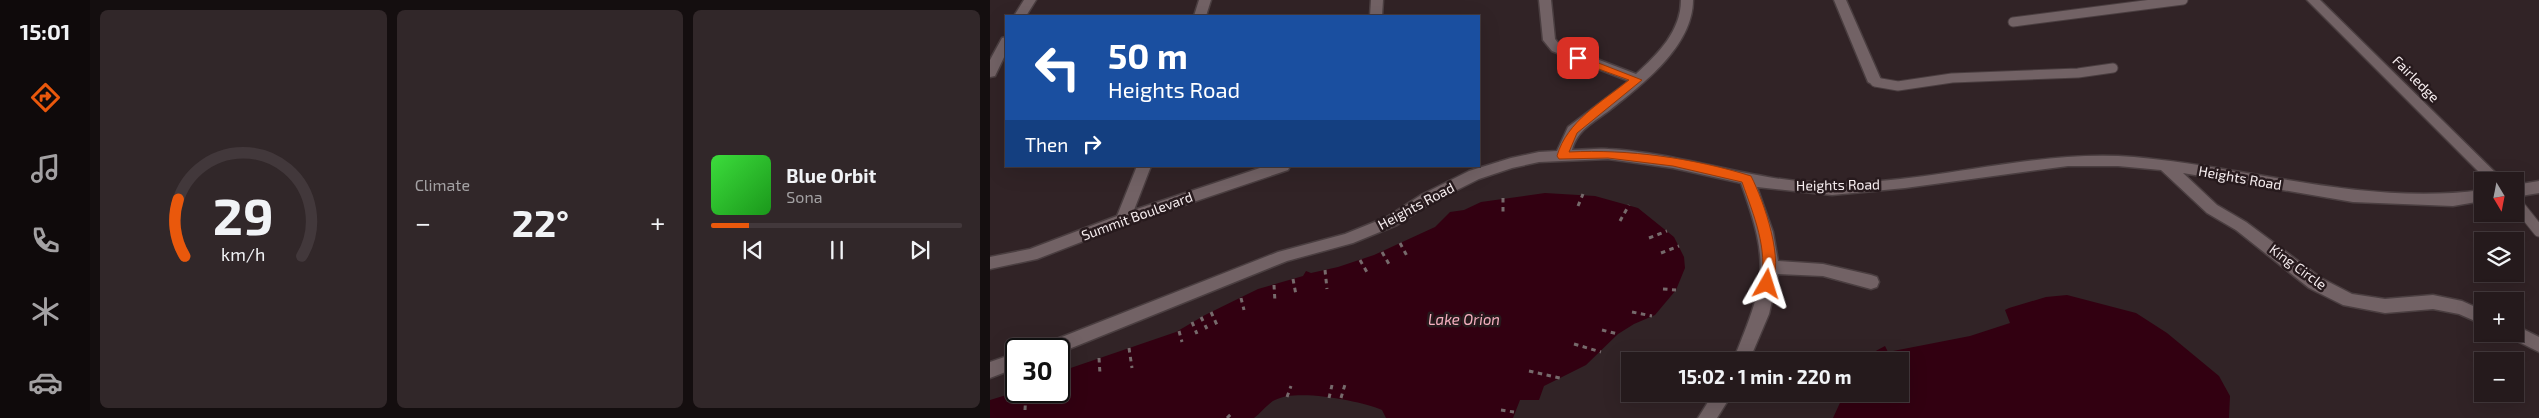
<!DOCTYPE html>
<meta charset="utf-8">
<style>
:root{--surface:#251a1c;--page:#312729;--text:#f1f3f6;--muted:#a3a1a3;--line:#42383b;--accent:#ea580c}
body{margin:0;font-family:"Exo 2",sans-serif;background:var(--page);color:var(--text);height:100vh;display:flex;flex-direction:column;font-size:19px;white-space:nowrap}
*{box-sizing:border-box;margin:0}
p{font-size:16px;color:var(--muted)}
.icon{flex:none;width:28px;height:28px;fill:none;stroke:currentColor;stroke-width:2;stroke-linecap:round;stroke-linejoin:round}
.map{position:relative;flex:1;overflow:hidden}
.details{display:flex;flex-direction:column;gap:10px;padding:10px;background:#140e0f;width:900px}
.details>*{flex:none}
.top-card{position:absolute;left:15px;top:15px;width:475px;height:152px;border-radius:0px;box-shadow:0 5px 20px #0002,0 0 0 1px var(--line);background:#1a4fa0;color:#fff;overflow:hidden}
.needle{width:32px;rotate:170deg}
.fabs{position:absolute;left:1484px;top:172px;display:grid;gap:10px}
.fabs a{display:grid;place-items:center;width:50px;height:50px;border-radius:0px;background:var(--surface);box-shadow:0 5px 20px #0002,0 0 0 1px var(--line);font-size:25px}
.speed{position:absolute;left:15px;top:338px;display:flex;gap:10px;font-size:25px;font-weight:700;text-align:center}
.speed>*{display:grid;place-content:center;width:65px;height:65px;border-radius:50%;background:var(--surface);box-shadow:0 5px 20px #0002,0 0 0 1px var(--line);line-height:1}
.speed .limit{border:2px solid #111;border-radius:8px;background:#fff;color:#111}
.pin{position:absolute;display:grid;place-items:center;width:42px;height:42px;color:#fff;margin:-21px;border-radius:10px;box-shadow:0 2px 8px #0006}
.me{position:absolute;width:55px;margin:-28px;rotate:6deg;stroke-linejoin:round;filter:drop-shadow(0 0 4px #0008)}
.turn{display:flex;align-items:center;gap:18px;height:105px;padding:0 20px;font-size:22px}
.turn .icon{width:65px;height:65px;stroke-width:2.5}
.turn b{display:block;font-size:35px;line-height:42px}
.then{display:flex;align-items:center;height:48px;padding:0 20px;background:#0003;gap:10px;font-size:19px}
.big{font-size:38px;font-weight:700;line-height:1.1}
.details .card{flex:1;display:flex;flex-direction:column;justify-content:center;gap:8px;min-width:0;padding:0 18px;border-radius:8px;background:var(--page)}
.details .dial{align-items:center;gap:0}
.dial svg{height:130px;overflow:visible;fill:none;stroke:var(--line);stroke-width:7;stroke-linecap:round;text-anchor:middle}
.dial text{fill:var(--text);stroke:none}
.song{display:flex;align-items:center;gap:15px}
.cover{width:60px;height:60px;border-radius:8px;background:linear-gradient(135deg,hsl(120 70% 55%),hsl(120 70% 35%))}
.played{height:5px;border-radius:2px;background:linear-gradient(90deg,var(--accent) 15%,var(--line) 15%)}
.keys{display:flex;justify-content:space-around;direction:ltr}
.heat{display:flex;justify-content:space-between;align-items:center;font-size:28px;direction:ltr}
.details .tiles{flex:1;display:grid;gap:10px;grid-template-columns:repeat(3,1fr)}
.trip{position:absolute;left:631px;top:352px;width:288px;height:50px;border-radius:0px;background:var(--surface);box-shadow:0 5px 20px #0002,0 0 0 1px var(--line);font-weight:700;line-height:50px;text-align:center}
main{display:flex;flex:1;min-height:0}
.tab-bar{display:flex;flex-direction:column;width:90px;justify-content:space-around;align-items:center;background:#0f0a0b;color:var(--muted)}
.tab-bar .icon{width:35px;height:35px}
.tab-bar .current{color:var(--accent)}
.tab-bar b{font-size:22px;color:var(--text)}
.map>svg:first-child{display:block}
.water{fill:#320011}
.lines{fill:none;stroke-linecap:round;stroke-linejoin:round}
.service-far1-casing{stroke:#4a3e40;stroke-width:11}
.service-casing{stroke:#4a3e40;stroke-width:13}
.minor-casing{stroke:#4a3e40;stroke-width:3}
.path{stroke:#766a6c;stroke-width:3;stroke-dasharray:4.5 4.5;stroke-linecap:butt}
.service-far1{stroke:#726265;stroke-width:9}
.service{stroke:#726265;stroke-width:11}
.minor{fill:#726265;fill-rule:evenodd}
.route{fill:#ea580c;stroke:#983908}
.labels{text-anchor:middle;stroke-width:5;stroke-linejoin:round;paint-order:stroke}
.street-label{font-size:14px;fill:#f6edef;stroke:#271a1d}
.water-label{font-size:15px;font-style:italic;fill:#f5afbf;stroke:#271a1d}
</style>
<main>
<nav class="tab-bar">
<b>15:01</b>
<svg class="icon current" aria-label="directions" viewBox="0 0 24 24"><path d="M12 3l9 9-9 9-9-9zM9 14v-3h6M13 9l2 2-2 2"/></svg>
<svg class="icon" aria-label="music" viewBox="0 0 24 24"><path d="M9 18V5l10-2v13"/><circle cx="6" cy="18" r="3"/><circle cx="16" cy="16" r="3"/></svg>
<svg class="icon" aria-label="phone" viewBox="0 0 24 24"><path d="M5 4h4l2 5-3 2q2 4 5 5l2-3 5 2v4C11 20 4 13 5 4z"/></svg>
<svg class="icon" aria-label="climate" viewBox="0 0 24 24"><path d="M12 3v18M4 7l16 10M4 17L20 7"/></svg>
<svg class="icon" aria-label="car" viewBox="0 0 24 24"><path d="M5 17H2v-5l4-1 3-4h7l3 4 3 1v5h-3M9 17h6M6 11h13"/><circle cx="7" cy="17" r="2"/><circle cx="17" cy="17" r="2"/></svg>
</nav>
<section class="details">
<div class="tiles">
<div class="card dial"><svg viewBox="0 0 100 80">
<path d="M14 69A42 42 0 1 1 86 69"/>
<path d="M14 69A42 42 0 0 1 10 34" stroke="#ea580c"/>
<text x="50" y="56" font-size="32" font-weight="700">29</text>
<text x="50" y="72" font-size="11">km/h</text>
</svg></div>
<div class="card"><p>Climate</p>
<div class="heat"><a>−</a><b class="big">22°</b><a>+</a></div>
</div>
<div class="card">
<div class="song"><i class="cover"></i><div><b>Blue Orbit</b><p>Sona</p></div></div>
<div class="played"></div>
<div class="keys"><svg class="icon" aria-label="previous" viewBox="0 0 24 24"><path d="M18 5L8 12l10 7zM5 5v14"/></svg><svg class="icon" aria-label="pause" viewBox="0 0 24 24"><path d="M8 5v14M16 5v14"/></svg><svg class="icon" aria-label="next" viewBox="0 0 24 24"><path d="M6 5l10 7-10 7zM19 5v14"/></svg></div>
</div>
</div>
</section>
<div class="map">
<svg width="1549" height="418" viewBox="0 0 1549 418">
<rect width="100%" height="100%" fill="#312326"/>
<path class="water" d="M 555,193 L 605,196 L 648,208 L 684,237 L 694,257 L 695,268 L 686,290 L 665,315 L 644,324 L 628,334 L 596,365 L 554,386 L 549,400 L 530,400 L 523,418 L 396,418 L 392,410 C 372,401 306,388 285,400 C 278,403 271,413 264,418 L 0,418 L 0,400 L 30,391 L 69,391 L 69,372 L 186,332 L 215,315 L 268,289 L 313,276 L 316,271 L 321,273 L 348,267 L 384,255 L 445,227 L 460,212 L 474,210 L 491,202 Z
M 1077,295 L 1146,313 L 1177,333 L 1229,376 L 1240,396 L 1239,418 L 843,418 L 854,394 L 910,394 L 910,361 L 873,361 L 882,353 L 895,346 L 898,352 L 980,336 L 1020,323 L 1015,310 L 1019,308 L 1056,297 Z"/>
<g class="lines">
<defs>
<path id="service-far1" d="M 1023,22 L 1193,0
M 885,82 L 908,86 L 962,78 L 1088,73 L 1123,68"/>
<path id="service" d="M 1525,201 L 1549,231"/>
<path id="minor" d="M 34,0 L 46,0 L 36,16 L 24,16 Z
M 209,0 L 221,0 L 216,16 L 204,16 Z
M 381,0 L 393,0 L 392,16 L 380,16 Z
M 549,0 L 561,0 L 565,39 L 570,45 L 646,74 C 668,54 691,31 691,0 L 703,0 C 703,46 653,84 620,110 C 604,122 587,130 582,150 C 594,150 606,148 618,149 C 694,153 766,183 842,183 C 943,184 1042,149 1144,157 C 1260,167 1375,206 1492,190 L 1492,201 L 1463,206 L 1363,202 L 1193,173 L 1227,205 L 1256,222 L 1331,278 L 1362,294 L 1395,299 L 1443,295 L 1472,301 L 1492,310 L 1492,324 L 1469,314 L 1443,309 L 1395,313 L 1353,305 L 1319,288 L 1246,230 L 1217,213 L 1171,170 L 1128,166 L 1078,166 L 915,188 L 842,195 L 767,187 L 783,232 L 788,261 L 833,264 L 881,275 L 887,277 L 889,282 L 887,287 L 881,289 L 833,276 L 788,274 L 779,314 L 759,361 L 743,361 C 775,281 781,267 751,183 L 683,168 L 618,159 L 549,162 L 522,168 L 489,179 L 441,203 L 407,225 L 363,243 L 297,261 L 69,353 L 69,349 L 52,349 L 54,344 L 288,252 L 355,234 L 397,217 L 431,195 L 479,171 L 521,158 L 549,152 L 567,151 L 578,127 L 639,81 L 562,51 L 553,40 Z
M 844,0 L 856,0 L 892,82 L 890,85 L 885,86 L 878,82 Z
M 1317,0 L 1330,0 L 1514,181 L 1498,181 Z
M 16,37 L 16,53 L 5,76 L 0,77 L 0,60 L 12,38 Z
M 147,166 L 161,166 L 144,210 L 276,166 L 300,166 L 298,170 L 138,224 L 47,259 L 0,269 L 0,257 L 40,249 L 127,216 Z
M 1549,181 L 1549,193 L 1525,197 L 1525,185 Z
M 1525,325 L 1549,337 L 1549,352 L 1519,337 L 1517,334 L 1525,334 Z
M 26,353 L 26,368 L 0,378 L 0,362 Z
M 723,394 L 742,394 L 727,418 L 708,418 Z"/>
</defs>
<use href="#service-far1" class="service-far1-casing"/>
<use href="#service" class="service-casing"/>
<use href="#minor" class="minor-casing"/>
<path class="path" d="M 513,198 L 513,213
M 588,206 L 593,194
M 630,221 L 639,205
M 659,238 L 677,231
M 410,243 L 417,256
M 392,252 L 399,264
M 671,253 L 689,246
M 370,260 L 378,274
M 335,270 L 337,289
M 303,279 L 306,295
M 284,285 L 285,302
M 673,289 L 686,290
M 251,298 L 254,310
M 221,312 L 227,325
M 642,312 L 662,316
M 211,317 L 217,329
M 202,322 L 207,334
M 612,330 L 628,334
M 189,331 L 192,342
M 584,344 L 611,352
M 139,348 L 142,368
M 109,358 L 110,374
M 539,371 L 570,378
M 59,391 L 59,394
M 297,397 L 301,386
M 339,398 L 342,385
M 351,398 L 356,381
M 35,410 L 36,391
M 511,410 L 524,412
M 237,418 L 242,413"/>
<use href="#service-far1" class="service-far1"/>
<use href="#service" class="service"/>
<use href="#minor" class="minor"/>
</g>
<path class="route" d="M 588,55 L 652,80 L 587,133 L 579,152 C 639,149 703,158 761,176 C 774,202 795,261 781,288 L 777,289 L 771,284 C 778,248 764,216 752,182 L 683,166 L 618,158 L 569,159 L 567,156 C 577,121 612,102 639,80 L 584,60 L 584,56 Z"/>
<g class="labels">
<g class="street-label">
<text transform="translate(1426 79) rotate(45)" y="5">Fairledge</text>
<text transform="translate(1250 178) rotate(10)" y="5">Heights Road</text>
<text transform="translate(848 185) rotate(-1)" y="5">Heights Road</text>
<text transform="translate(426 206) rotate(-28)" y="5">Heights Road</text>
<text transform="translate(147 216) rotate(-20)" y="5">Summit Boulevard</text>
<text transform="translate(1308 267) rotate(36)" y="5">King Circle</text>
</g>
<g class="water-label">
<text x="474" y="325">Lake Orion</text>
</g>
</g>
</svg>
<div class="fabs">
<a><svg class="needle" viewBox="-14 -14 28 28"><path d="M0-13l5 13h-10z" fill="#e53935"/><path d="M0 13l5-13h-10z" fill="#a3a1a3"/></svg></a>
<a><svg class="icon" aria-label="layers" viewBox="0 0 24 24"><path d="M12 4l9 5-9 5-9-5zM3 14l9 5 9-5"/></svg></a>
<a>+</a>
<a>−</a>
</div>
<div class="speed"><div class="limit">30</div></div>
<div class="pin" style="left:588px;top:58px;background:#d93025"><svg class="icon" aria-label="arrive" viewBox="0 0 24 24"><path d="M6 21V4h12l-3 4 3 4H6"/></svg></div>
<svg class="me" style="left:777px;top:284px" viewBox="-20 -20 40 40"><path d="M0-17L14 15 0 8-14 15z" fill="#ea580c" stroke="#fff" stroke-width="4"/></svg>
<div class="trip">15:02 · 1 min · 220 m</div>
<div class="top-card">
<div class="turn"><svg class="icon" aria-label="left" viewBox="0 0 24 24"><path d="M17 20v-9H6M10 6l-5 5 5 5"/></svg><div><b>50 m</b>Heights Road</div></div>
<div class="then">Then<svg class="icon" aria-label="right" viewBox="0 0 24 24"><path d="M7 20v-9h11M14 6l5 5-5 5"/></svg></div>
</div>
</div>
</main>
